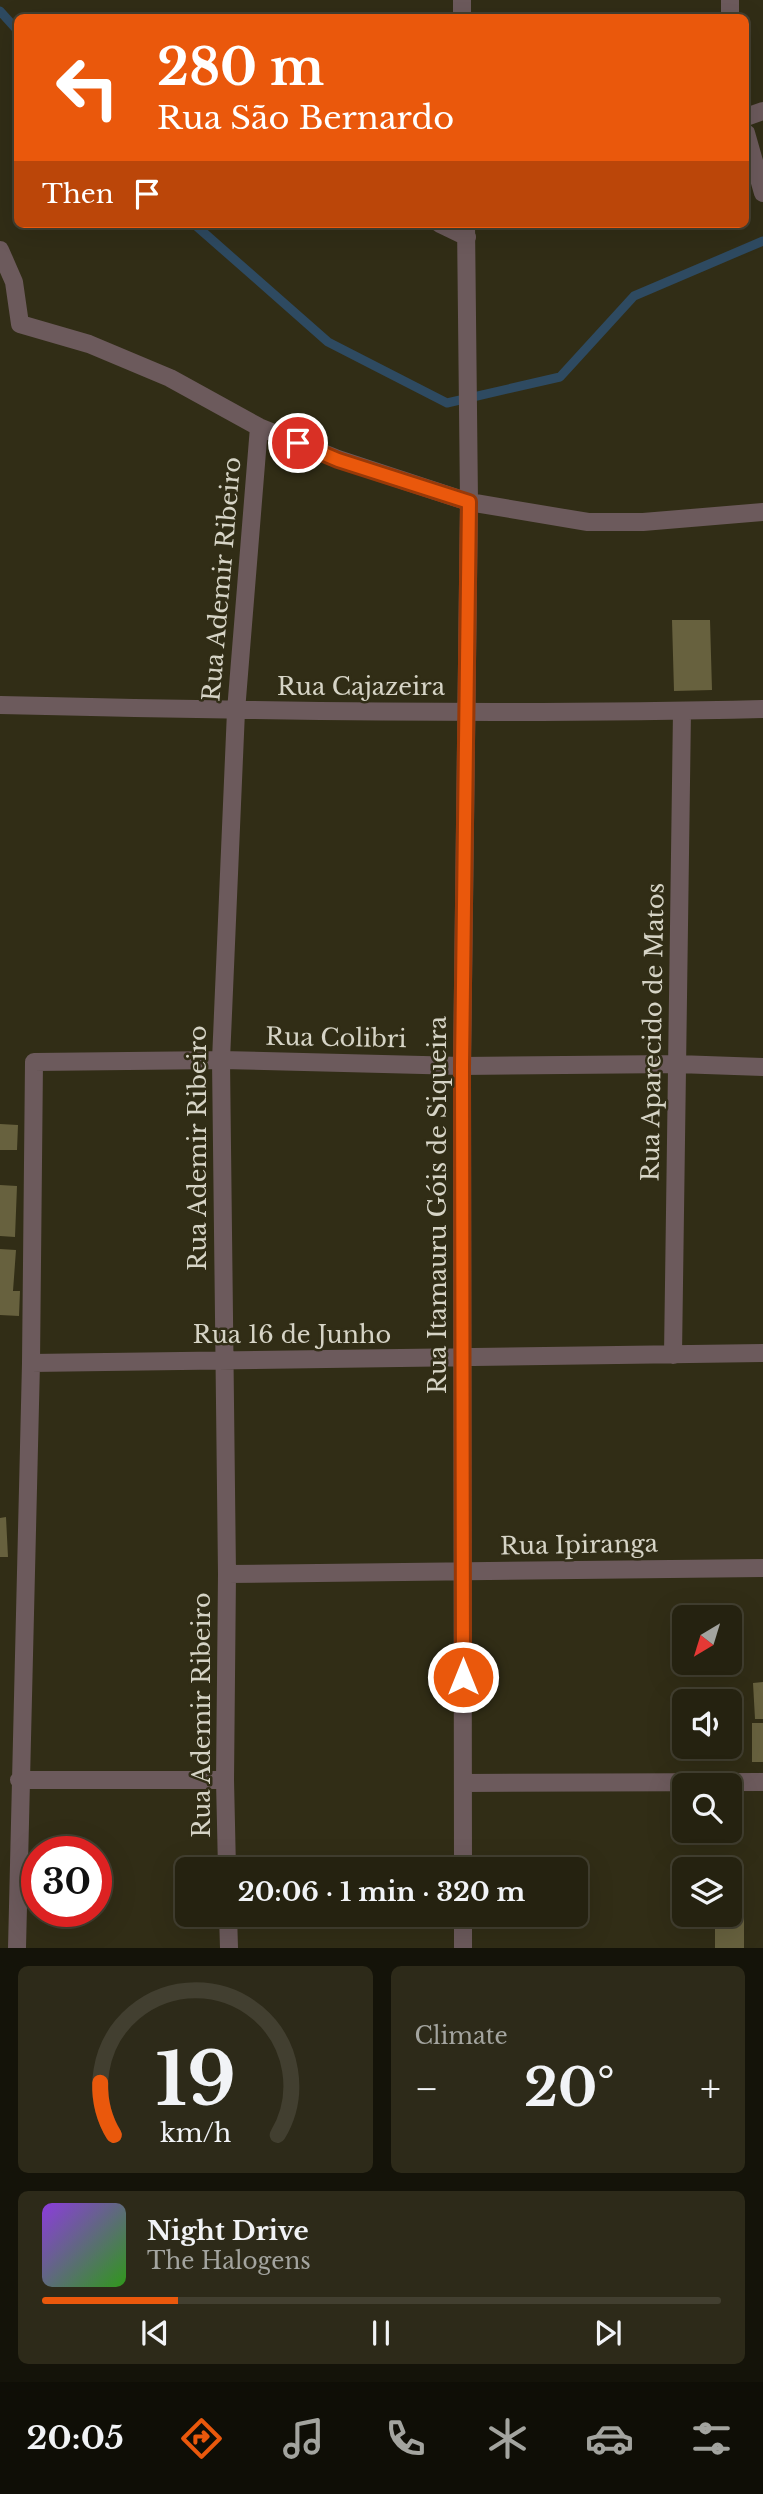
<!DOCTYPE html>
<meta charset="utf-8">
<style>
:root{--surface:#252210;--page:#2d2a19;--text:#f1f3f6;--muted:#a3a49f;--line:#423f30;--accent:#ea580c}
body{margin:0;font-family:"Libre Baskerville",serif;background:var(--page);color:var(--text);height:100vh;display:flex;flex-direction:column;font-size:26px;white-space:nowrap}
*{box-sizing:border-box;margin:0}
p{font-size:23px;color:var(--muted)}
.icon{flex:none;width:38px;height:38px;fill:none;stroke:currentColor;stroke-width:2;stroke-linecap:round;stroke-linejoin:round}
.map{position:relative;height:1948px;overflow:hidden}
.side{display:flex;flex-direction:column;gap:18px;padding:18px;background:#141309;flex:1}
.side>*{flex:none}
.banner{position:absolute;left:14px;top:14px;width:735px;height:214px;border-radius:10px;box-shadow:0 7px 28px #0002,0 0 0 2px var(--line);background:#ea580c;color:#fff;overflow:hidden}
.needle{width:46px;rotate:218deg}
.controls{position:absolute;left:672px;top:1605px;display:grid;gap:14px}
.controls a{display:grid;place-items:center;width:70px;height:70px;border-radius:10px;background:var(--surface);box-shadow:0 7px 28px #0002,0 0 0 2px var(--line);font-size:35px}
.speed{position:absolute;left:21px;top:1836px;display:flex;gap:14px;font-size:35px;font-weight:700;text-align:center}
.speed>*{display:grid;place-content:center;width:91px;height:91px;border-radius:50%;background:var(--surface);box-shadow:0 7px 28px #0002,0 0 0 2px var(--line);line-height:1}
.speed .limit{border:10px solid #d22;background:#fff;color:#111}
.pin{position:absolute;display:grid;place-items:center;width:60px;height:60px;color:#fff;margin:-30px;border:4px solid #fff;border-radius:50%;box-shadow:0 2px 7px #0007}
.me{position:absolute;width:77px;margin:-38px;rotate:0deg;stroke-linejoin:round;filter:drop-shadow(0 0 5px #0008)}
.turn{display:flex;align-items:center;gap:24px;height:147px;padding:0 28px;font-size:32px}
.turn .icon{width:91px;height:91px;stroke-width:2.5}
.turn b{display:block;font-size:49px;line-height:60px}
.then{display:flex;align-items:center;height:66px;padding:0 28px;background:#0003;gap:14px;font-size:26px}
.big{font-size:52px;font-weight:800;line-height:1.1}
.side .card{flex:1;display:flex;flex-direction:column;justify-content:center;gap:10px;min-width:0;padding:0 24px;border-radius:10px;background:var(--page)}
.side .dial{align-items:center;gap:0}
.dial svg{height:182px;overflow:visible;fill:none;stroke:var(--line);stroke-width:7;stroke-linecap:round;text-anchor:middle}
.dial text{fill:var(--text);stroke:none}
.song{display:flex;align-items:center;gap:21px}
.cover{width:84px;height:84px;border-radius:10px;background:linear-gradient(135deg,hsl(270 70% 55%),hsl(110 70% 35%))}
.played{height:7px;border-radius:4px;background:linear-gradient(90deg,var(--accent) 20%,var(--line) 20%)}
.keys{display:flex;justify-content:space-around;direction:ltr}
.heat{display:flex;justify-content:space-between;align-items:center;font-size:38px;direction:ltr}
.side .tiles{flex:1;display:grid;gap:18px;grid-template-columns:1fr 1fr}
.card:last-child{grid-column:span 2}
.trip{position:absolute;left:175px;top:1857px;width:413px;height:70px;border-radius:10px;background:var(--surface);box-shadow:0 7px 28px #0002,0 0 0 2px var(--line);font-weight:800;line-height:70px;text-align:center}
.tabs{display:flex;height:112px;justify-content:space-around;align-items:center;background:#0f0e06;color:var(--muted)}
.tabs .icon{width:49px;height:49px}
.tabs .current{color:var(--accent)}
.tabs b{font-size:32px;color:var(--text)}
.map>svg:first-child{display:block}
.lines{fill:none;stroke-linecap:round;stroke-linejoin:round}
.stream{stroke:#2e4a61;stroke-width:9}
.building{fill:#67613e}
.street{stroke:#6c5a5c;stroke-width:18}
.route-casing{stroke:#983908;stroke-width:18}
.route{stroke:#ea580c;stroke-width:12}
.labels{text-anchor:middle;stroke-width:5;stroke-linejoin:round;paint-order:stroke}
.street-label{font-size:24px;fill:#d6d4c6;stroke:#312d16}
</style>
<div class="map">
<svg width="763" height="1948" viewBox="0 0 763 1948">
<rect width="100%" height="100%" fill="#312d16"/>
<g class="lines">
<path class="stream" d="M 0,11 L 18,31
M 194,224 L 328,342 L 447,403 L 560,377 L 634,296 L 763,241"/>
</g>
<path class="building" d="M 672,620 L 710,620 L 712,690 L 674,691 Z
M 0,1124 L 18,1125 L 17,1150 L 0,1150 Z
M 0,1185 L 17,1186 L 15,1237 L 0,1236 Z
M 0,1249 L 16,1250 L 13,1291 L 20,1291 L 19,1316 L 0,1315 Z
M 6,1517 L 8,1557 L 0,1557 L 0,1518 Z
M 763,1682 L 763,1719 L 755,1719 L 753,1683 Z
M 752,1723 L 763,1723 L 763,1762 L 752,1762 Z
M 365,1855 L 413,1855 L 413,1869 L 365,1869 Z
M 373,1914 L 421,1914 L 421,1927 L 373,1927 Z
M 715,1915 L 744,1915 L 744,1948 L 715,1948 Z"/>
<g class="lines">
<path class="street" d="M 462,0 L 462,18
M 730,0 L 730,18
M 746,117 L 763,111
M 746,133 L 763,193
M 440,224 L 467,237
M 0,250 L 14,282 L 20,324 L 89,344 L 170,378 L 259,427 L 338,459 L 469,502 L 588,522 L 643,522 L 763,512
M 0,705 C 254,711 509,715 763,709
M 673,1355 L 682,711
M 31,1363 L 763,1353
M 227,1574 L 763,1568
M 19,1780 L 225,1780
M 463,1783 L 763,1782
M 227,1869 L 225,1780 L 227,1574 L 221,1060 L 236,711 L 259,427
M 463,1869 L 462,1066 L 469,502 L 466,224
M 228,1914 L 229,1948
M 463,1914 L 463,1948
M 17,1948 L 31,1363 L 34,1062 L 221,1060 L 462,1066 L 677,1064 L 763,1067"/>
</g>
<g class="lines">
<defs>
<path id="route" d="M 298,443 L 338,460 L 469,502 L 462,1066 L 463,1677"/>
</defs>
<use href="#route" class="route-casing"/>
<use href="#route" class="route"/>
</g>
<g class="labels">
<g class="street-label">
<text transform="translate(222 579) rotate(-85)" y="8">Rua Ademir Ribeiro</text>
<text x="361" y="695">Rua Cajazeira</text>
<text transform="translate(653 1032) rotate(-89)" y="8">Rua Aparecido de Matos</text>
<text transform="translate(336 1038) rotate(1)" y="8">Rua Colibri</text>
<text transform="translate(198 1148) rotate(-90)" y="8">Rua Ademir Ribeiro</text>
<text transform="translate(438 1205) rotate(-90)" y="8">Rua Itamauru Góis de Siqueira</text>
<text x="292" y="1343">Rua 16 de Junho</text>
<text transform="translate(579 1545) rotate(-1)" y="8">Rua Ipiranga</text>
<text transform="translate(202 1715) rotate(-90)" y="8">Rua Ademir Ribeiro</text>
</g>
</g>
</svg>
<div class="controls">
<a><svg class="needle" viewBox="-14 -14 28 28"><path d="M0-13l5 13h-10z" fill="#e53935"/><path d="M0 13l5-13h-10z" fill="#a3a49f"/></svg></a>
<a><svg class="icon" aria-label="sound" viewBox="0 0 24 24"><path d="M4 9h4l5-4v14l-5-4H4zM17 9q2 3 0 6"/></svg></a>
<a><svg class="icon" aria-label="search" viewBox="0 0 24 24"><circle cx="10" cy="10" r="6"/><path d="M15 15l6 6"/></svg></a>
<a><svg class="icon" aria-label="layers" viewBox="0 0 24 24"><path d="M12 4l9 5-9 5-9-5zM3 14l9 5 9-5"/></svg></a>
</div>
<div class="speed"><div class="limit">30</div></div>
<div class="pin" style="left:298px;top:443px;background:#d93025"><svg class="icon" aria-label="arrive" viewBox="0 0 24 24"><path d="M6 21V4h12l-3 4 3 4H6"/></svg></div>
<svg class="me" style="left:463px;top:1677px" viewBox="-20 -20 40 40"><circle r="17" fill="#ea580c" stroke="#fff" stroke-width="3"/><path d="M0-11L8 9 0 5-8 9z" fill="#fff"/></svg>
<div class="trip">20:06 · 1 min · 320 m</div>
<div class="banner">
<div class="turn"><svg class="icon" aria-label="left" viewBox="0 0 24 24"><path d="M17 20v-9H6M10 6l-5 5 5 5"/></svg><div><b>280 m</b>Rua São Bernardo</div></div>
<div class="then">Then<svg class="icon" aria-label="arrive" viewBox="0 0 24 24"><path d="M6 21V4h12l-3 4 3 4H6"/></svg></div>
</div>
</div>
<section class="side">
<div class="tiles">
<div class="card dial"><svg viewBox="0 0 100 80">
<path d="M14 69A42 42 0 1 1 86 69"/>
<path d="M14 69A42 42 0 0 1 8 46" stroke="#ea580c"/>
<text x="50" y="56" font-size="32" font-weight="700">19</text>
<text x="50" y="72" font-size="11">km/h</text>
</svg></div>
<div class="card"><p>Climate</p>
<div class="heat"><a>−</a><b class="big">20°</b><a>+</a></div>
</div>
<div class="card">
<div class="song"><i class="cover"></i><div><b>Night Drive</b><p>The Halogens</p></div></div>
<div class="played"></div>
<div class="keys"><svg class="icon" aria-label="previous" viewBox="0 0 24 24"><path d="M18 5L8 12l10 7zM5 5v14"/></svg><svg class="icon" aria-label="pause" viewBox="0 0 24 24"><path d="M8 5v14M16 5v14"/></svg><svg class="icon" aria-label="next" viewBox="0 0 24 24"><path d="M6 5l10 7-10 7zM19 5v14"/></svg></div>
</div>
</div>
</section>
<nav class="tabs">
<b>20:05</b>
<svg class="icon current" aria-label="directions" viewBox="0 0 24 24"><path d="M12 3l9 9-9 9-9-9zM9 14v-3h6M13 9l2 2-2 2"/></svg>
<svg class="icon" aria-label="music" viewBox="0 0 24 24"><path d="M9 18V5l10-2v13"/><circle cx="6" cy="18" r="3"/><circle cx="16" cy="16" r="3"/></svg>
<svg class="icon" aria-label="phone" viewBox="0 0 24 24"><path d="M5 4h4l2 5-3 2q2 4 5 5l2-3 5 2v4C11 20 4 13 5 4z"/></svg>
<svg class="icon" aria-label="climate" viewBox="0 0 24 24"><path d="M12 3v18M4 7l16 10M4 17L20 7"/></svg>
<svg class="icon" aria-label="car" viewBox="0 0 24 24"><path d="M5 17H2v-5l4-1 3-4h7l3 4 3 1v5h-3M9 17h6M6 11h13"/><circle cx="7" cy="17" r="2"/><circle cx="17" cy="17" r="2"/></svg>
<svg class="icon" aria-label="filters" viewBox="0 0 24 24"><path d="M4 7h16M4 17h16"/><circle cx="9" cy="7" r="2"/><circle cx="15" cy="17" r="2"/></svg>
</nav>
